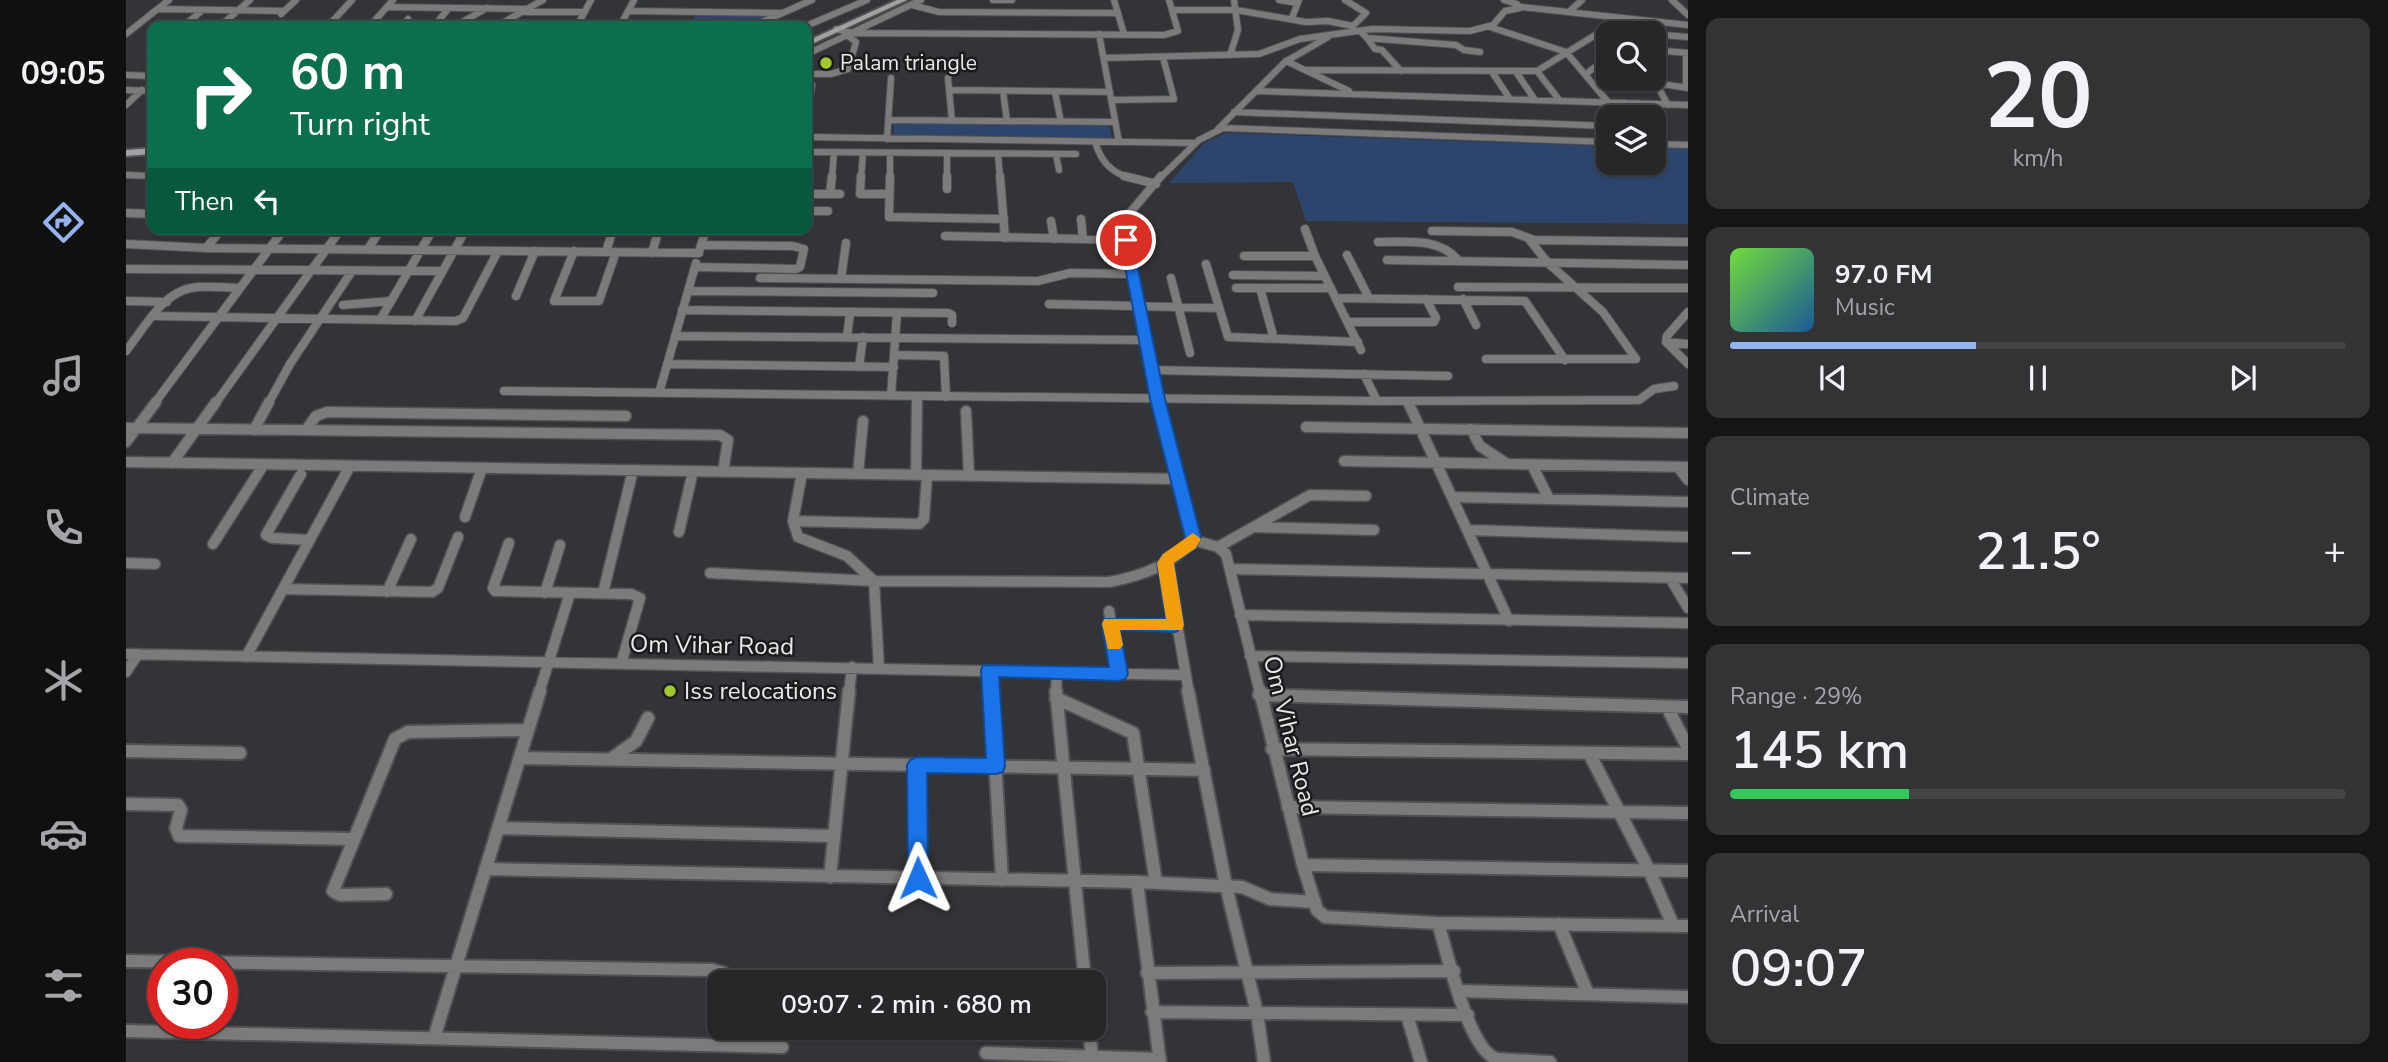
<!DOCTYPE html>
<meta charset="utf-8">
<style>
:root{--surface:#262729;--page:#323335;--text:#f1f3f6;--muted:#a4a5a8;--line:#424446;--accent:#95b2f1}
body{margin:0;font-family:"Nunito Sans",sans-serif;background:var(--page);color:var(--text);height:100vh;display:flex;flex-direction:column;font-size:26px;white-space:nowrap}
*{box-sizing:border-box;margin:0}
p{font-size:23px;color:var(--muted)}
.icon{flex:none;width:38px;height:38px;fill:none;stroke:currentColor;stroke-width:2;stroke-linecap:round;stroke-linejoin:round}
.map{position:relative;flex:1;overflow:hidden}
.panel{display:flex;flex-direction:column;gap:18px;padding:18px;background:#151517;width:700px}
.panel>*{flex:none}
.banner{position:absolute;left:21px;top:21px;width:665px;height:214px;border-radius:14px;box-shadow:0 2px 5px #0004,0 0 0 2px var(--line);background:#0b6e4f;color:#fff;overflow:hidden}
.buttons{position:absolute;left:1470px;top:21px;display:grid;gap:14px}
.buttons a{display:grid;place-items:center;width:70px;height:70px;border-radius:14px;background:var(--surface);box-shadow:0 2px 5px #0004,0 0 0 2px var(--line);font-size:35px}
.speed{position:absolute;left:21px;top:948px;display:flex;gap:14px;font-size:35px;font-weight:700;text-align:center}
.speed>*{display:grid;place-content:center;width:91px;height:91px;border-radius:50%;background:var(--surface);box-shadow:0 2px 5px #0004,0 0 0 2px var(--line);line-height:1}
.speed .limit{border:10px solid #d22;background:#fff;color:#111}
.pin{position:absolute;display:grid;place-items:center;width:60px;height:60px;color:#fff;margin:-30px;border:4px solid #fff;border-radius:50%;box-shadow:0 2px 7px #0007}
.me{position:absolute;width:77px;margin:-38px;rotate:359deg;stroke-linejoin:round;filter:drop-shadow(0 0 5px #0008)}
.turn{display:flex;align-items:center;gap:24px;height:147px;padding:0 28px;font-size:32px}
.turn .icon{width:91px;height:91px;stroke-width:2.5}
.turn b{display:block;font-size:49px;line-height:60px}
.then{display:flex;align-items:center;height:66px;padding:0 28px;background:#0003;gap:14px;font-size:26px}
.big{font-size:52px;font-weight:600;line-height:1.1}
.panel .widget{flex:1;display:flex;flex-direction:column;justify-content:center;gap:10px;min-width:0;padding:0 24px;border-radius:14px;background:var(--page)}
.panel .dial{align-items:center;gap:0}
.dial b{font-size:91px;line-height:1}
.song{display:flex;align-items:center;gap:21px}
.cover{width:84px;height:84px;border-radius:10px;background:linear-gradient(135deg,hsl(100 70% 55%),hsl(210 70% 35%))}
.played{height:7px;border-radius:4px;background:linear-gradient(90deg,var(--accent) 40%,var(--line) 40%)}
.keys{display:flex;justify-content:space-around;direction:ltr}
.heat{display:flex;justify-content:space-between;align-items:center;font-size:38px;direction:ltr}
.charge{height:10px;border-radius:5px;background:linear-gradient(90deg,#34c759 29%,var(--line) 0)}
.trip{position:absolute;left:581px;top:970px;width:399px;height:70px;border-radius:14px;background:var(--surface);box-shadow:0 2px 5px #0004,0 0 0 2px var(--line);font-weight:600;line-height:70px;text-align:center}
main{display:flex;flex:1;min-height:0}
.tabs{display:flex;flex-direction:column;width:126px;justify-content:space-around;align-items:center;background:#0f1010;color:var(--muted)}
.tabs .icon{width:49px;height:49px}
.tabs .selected{color:var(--accent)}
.tabs b{font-size:32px;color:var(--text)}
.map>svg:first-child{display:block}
.green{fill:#2d456d}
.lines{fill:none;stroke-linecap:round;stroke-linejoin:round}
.minor-far3-casing{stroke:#4f5154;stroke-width:8}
.minor-far2-casing{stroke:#4f5154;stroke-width:10}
.minor-far1-casing{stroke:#4f5154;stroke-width:13}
.minor-casing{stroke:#4f5154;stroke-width:16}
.secondary-casing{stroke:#4f5154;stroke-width:4}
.minor-far3{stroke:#7c7a7b;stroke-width:6}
.minor-far2{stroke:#7c7a7b;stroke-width:8}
.minor-far1{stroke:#7c7a7b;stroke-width:10}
.minor{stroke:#7c7a7b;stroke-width:12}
.secondary{fill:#a4a1a3;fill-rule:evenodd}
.route{fill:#1a73e8;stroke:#114b97;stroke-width:2}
.slow{fill:#f59e0b}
.poi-dot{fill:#a0c92c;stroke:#1b1b1d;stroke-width:2.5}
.labels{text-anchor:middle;stroke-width:5;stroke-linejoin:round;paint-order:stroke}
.far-poi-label{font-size:21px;fill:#e8e9eb;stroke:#1b1b1d;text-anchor:start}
.street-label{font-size:24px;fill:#e8e9eb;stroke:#1b1b1d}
.poi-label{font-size:24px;fill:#e8e9eb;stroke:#1b1b1d;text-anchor:start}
</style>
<main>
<nav class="tabs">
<b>09:05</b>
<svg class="icon selected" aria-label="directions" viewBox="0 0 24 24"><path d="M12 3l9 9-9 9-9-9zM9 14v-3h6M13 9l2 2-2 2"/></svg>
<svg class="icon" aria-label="music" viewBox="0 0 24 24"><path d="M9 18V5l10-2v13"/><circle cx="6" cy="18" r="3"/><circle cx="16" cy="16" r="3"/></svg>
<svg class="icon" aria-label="phone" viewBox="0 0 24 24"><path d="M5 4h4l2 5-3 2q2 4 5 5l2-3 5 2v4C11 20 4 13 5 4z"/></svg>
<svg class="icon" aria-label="climate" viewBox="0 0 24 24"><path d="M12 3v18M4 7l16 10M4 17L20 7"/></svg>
<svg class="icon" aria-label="car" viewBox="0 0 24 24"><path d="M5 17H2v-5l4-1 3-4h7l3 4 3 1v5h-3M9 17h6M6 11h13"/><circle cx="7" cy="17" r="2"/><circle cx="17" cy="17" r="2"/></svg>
<svg class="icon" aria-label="filters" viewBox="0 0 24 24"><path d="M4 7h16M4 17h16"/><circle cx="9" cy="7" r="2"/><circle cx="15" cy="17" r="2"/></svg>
</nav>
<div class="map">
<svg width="1562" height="1062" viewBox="0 0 1562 1062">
<rect width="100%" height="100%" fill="#323437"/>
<path class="green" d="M 570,14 L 644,15 L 617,26 L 564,26 Z
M 768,122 L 983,124 L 986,139 L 767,137 Z
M 1100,133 L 1482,146 L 1482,163 L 1528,163 L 1528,147 L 1562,149 L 1562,224 L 1180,221 L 1167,182 L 1043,183 L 1078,143 Z"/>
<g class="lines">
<defs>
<path id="minor-far3" d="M 867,0 L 886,0
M 988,0 L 998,34
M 1153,0 L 1172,3
M 1219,0 L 1240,13 L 1226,27 L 1228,31
M 1546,0 L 1562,15
M 786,5 L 813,12 L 992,13
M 261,7 L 401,9
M 1395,7 L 1562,25
M 32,9 L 158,11
M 1047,10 L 1110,10 L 1180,22 L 1202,21 L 1227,26
M 1445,10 L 1456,0
M 502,11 L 657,13
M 396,12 L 458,12
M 155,14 L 170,0
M 1166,18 L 1173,0
M 145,24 L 245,25
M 204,24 L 226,0
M 57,26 L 77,10
M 94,26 L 124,0
M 244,26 L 267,0
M 276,26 L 282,19
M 308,26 L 323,8
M 329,26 L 361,8
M 371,26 L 417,0
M 451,26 L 465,0
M 494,26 L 508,0
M 627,26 L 686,0
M 680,26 L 741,0
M 1364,27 L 1440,52 L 1482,102
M 710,29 L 726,33 L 1038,35 L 1052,31 L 1043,0
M 1234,31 L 1241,38 L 1330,45 L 1338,50 L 1354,52
M 1514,33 L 1562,37
M 0,34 L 43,0
M 973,34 L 993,142
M 1241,38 L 1249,49 L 1256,50 L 1275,71
M 1528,50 L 1562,53
M 1534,50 L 1532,87 L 1542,105
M 26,51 L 23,54 L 26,55
M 1560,53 L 1560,88
M 681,54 L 795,0
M 1104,55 L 1112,30 L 1108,0
M 978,58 L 1133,54 L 1174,39 L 1246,29 L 1344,31 L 1367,25 L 1379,11 L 1394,8 L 1391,4 L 1378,0
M 1160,61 L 1223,91
M 1182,70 L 1411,71 L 1497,18
M 1411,71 L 1434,101
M 1366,72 L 1384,99
M 1390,72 L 1409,100
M 681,74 L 705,74 L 722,69 L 730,42 L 721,35
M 1460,74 L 1482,57
M 0,75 L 26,76
M 822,78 L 826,121
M 1503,79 L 1562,88
M 0,90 L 26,91
M 823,90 L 984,92
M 877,91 L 881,121
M 1131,91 L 1562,105
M 929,92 L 935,122
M 985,100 L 1048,99 L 1037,57
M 1499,103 L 1511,117
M 0,105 L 16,90
M 1108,112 L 1482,126
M 763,120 L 989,122
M 681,122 L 686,85
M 1092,129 L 1159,62 L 1202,37
M 681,137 L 1068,143
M 761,139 L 765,78
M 969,142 C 975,161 984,172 1004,178
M 1528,144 L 1562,145
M 681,152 L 950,154
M 821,154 L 821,178
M 872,155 L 874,178
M 930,155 L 933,170
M 0,175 L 26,176
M 706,178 L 708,152
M 735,178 L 737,153
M 764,178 L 764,153
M 1034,178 L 1073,140 L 1097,128 L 1482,142"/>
<path id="minor-far2" d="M 735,176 L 734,194 L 762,194
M 764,176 L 763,217 L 878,219
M 821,176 L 821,189
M 874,176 L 879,238
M 998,176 L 1030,184
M 681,194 L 714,194
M 704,194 L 706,176
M 681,211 L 702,211
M 0,213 L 26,214
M 955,219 L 957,239
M 925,221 L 928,239
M 1179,229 L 1189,256 L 1235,350
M 1306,231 L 1386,232 L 1408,240 L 1562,242
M 819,236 L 1000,240
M 1252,242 C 1281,242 1313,237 1333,261
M 0,244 L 80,248 L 573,253
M 80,248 L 96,229
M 242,249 L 255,229
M 574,249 L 580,229
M 448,251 L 428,301 L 473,301 L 490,252
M 480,252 L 487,229
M 526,253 L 533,229
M 1221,255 L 1243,298
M 1118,256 L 1189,256
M 1261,260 L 1562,265
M 1080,264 L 1102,337 L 1232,342
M 569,267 L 670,269 L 674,267 L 678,249 L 667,246 L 575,245
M 0,269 L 316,271
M 1107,275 L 1198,276
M 634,278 L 912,281 L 944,273 L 1007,274
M 1045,278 L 1064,353
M 715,279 L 720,243
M 1332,287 L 1562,288
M 1110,288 L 1205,288
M 1134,288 L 1148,339
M 562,291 L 807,293
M 390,296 L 409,251
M 1210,298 L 1399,301 L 1439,360
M 1337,299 L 1350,325
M 0,301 L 41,302
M 923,304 L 1092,308
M 217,305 L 265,301
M 556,310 L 822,313 L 826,315 L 826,323
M 1562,312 L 1541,336 L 1540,342 L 1562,364
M 29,316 L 330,321 L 337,318 L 372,251
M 254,320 L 307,229
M 289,321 L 340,229
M 1222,322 L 1308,322 L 1310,318 L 1300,299
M 549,336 L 1020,340
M 721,337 L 724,313
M 1540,342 L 1562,344
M 0,351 C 17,330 36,293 65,288 C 81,285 98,288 114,288
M 769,355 L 818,356 L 820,397
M 1360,359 L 1510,359 L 1477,312 L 1422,263 L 1402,238
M 541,364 L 768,367
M 733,367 L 737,337
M 1026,370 L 1322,376
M 1238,374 L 1251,401
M 378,391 L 1251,401 L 1513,400 L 1528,389 L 1548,386
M 533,393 L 570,263
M 765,396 L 771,313
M 1282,401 L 1283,404
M 28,404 L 158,229
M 89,404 L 215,229
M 142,404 L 164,364 L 226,271
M 791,404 L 791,396
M 1032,404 L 997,221 L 1035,176"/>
<path id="minor-far1" d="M 1282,402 L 1383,621
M 840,411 L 843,476
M 1180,427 L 1562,433
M 0,428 L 594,435 L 602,440 L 597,472
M 1345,429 L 1354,446 L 1381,464
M 128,430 L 143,402
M 180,430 L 190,416 L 201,412 L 500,416
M 0,442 L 30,402
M 1218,461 L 1562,467
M 0,462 L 1051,479
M 46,463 L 90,402
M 1406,465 L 1423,499
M 1552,467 L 1562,480
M 676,473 L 667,521 L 672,537 L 721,556 L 748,581
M 175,474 L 140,535 L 146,538 L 184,540
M 732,474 L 737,421
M 790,475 L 791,402
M 1326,497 L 1562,502
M 339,517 L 356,468
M 667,521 L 793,524 L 798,519 L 801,475
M 1129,527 L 1248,530
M 1341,530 L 1562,537
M 553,532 L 567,471
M 1067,540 L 1092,547 L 1100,554 L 1134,693
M 383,543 L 367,588 L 369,591 L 505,594 L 514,598 L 495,664
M 87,544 L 138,464
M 1092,547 L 1184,495 L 1240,496
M 1040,561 L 1063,693
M 0,563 L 29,564
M 1104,569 L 1562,578
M 584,573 L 748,581 L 983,582 C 1011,577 1053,564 1067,537 L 1032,402
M 1544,578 L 1562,608
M 748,581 L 753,668
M 157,589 L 306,592 L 312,588 L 332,537
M 261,592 L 285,539
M 419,593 L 434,545
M 477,593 L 507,470
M 983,611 L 993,674
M 1114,615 L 1562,623
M 984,624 L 1050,625
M 0,654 L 1059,675
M 1124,656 L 1562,663
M 120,657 L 224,466
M 864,670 L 865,693
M 0,672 L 12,654
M 413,693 L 444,593
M 723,693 L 726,667
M 930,693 L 931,672"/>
<path id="minor" d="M 865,691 L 876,880
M 930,691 L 959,982
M 1062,691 L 1100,886 L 1131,1013 L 1138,1062
M 1134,691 L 1177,865 L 1191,910 L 1199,917 L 1312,923 L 1562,926
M 1133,695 L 1562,707
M 930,698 L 1007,733 L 1030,883
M 1541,707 L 1562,748
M 1146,749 L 1562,754
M 0,751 L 114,753
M 1463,753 L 1523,870 L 1547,925
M 394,758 L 1078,770
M 485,759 L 510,741 L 522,718
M 791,765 L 792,878
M 0,804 L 52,805 L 55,810 L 50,828 L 53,836 L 228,839
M 1162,807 L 1562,813
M 372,828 L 708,836
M 1177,865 L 1562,871
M 359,869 L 1011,882 L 1116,887 L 1144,899 L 1189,902
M 704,877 L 723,691
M 1011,882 L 1034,1062
M 260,894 L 214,895 L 207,891 L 269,739 L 282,732 L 402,730
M 1312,923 C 1321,951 1342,1051 1371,1059 L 1424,1062
M 1433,924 L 1462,994
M 0,961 L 586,970 L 597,973 L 597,982
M 1021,973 L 1328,971
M 1334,991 L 1562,997
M 1026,1012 L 1342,1015
M 1281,1015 L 1295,1062
M 963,1027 L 966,1057
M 0,1031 L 656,1047
M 308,1038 L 414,691
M 592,1045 L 593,1026
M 860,1053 L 1033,1059"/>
<path id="secondary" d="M 771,0 L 781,0 L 681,46 L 681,41 Z
M 26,148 L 26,154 L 0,156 L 0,150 Z"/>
</defs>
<use href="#minor-far3" class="minor-far3-casing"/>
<use href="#minor-far2" class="minor-far2-casing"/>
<use href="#minor-far1" class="minor-far1-casing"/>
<use href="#minor" class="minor-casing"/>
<use href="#secondary" class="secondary-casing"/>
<use href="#minor-far3" class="minor-far3"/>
<use href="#minor-far2" class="minor-far2"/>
<use href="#minor-far1" class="minor-far1"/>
<use href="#minor" class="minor"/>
<use href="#secondary" class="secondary"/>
</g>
<path class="route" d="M 1000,237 L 1006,240 L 1039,399 L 1075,537 L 1070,548 L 1048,563 L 1058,625 L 1050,632 L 994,630 L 1002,674 L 999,679 L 993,681 L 873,677 L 879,766 L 877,772 L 870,774 L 801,773 L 802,878 L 799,884 L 792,887 L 785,884 L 782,878 L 781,765 L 784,760 L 791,757 L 860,758 L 855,670 L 857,665 L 983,667 L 976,624 L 978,619 L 1040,619 L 1031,563 L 1037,554 L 1058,542 L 1059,537 L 1024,399 L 994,240 Z"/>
<path class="slow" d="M 1067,533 L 1075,539 L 1070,548 L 1048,563 L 1058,625 L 1056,630 L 994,630 L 997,645 L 994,649 L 982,649 L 976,624 L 978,619 L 1040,619 L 1031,563 L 1037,554 Z"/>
<g class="poi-dot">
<circle cx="700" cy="63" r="7"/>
<circle cx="544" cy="691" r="7"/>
</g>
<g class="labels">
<g class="far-poi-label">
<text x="714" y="70">Palam triangle</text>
</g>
<g class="street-label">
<text transform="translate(586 645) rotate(1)" y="8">Om Vihar Road</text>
<text transform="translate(1165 736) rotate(76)" y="8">Om Vihar Road</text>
</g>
<g class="poi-label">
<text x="558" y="699">Iss relocations</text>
</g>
</g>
</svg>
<div class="buttons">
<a><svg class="icon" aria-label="search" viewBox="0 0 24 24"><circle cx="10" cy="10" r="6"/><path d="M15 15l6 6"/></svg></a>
<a><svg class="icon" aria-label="layers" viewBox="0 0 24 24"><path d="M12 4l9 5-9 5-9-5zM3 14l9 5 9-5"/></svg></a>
</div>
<div class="speed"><div class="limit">30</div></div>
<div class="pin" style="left:1000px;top:240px;background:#d93025"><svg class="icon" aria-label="arrive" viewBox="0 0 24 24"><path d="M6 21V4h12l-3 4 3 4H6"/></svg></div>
<svg class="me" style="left:792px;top:878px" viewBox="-20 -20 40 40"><path d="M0-17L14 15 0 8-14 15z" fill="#1a73e8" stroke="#fff" stroke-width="4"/></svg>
<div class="trip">09:07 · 2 min · 680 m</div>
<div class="banner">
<div class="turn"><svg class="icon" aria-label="right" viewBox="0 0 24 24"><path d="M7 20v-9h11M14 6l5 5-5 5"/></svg><div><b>60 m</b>Turn right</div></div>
<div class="then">Then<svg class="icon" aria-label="left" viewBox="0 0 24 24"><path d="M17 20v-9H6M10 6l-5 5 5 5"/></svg></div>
</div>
</div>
<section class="panel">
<div class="widget dial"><b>20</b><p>km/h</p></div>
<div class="widget">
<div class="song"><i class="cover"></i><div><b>97.0 FM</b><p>Music</p></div></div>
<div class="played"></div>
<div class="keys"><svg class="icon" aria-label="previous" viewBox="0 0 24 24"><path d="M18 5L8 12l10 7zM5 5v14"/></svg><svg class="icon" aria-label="pause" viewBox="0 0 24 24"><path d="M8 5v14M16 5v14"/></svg><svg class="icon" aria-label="next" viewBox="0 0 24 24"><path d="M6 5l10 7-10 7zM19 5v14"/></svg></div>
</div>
<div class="widget"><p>Climate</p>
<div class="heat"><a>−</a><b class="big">21.5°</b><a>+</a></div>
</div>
<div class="widget"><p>Range · 29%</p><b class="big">145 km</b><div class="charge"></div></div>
<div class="widget"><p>Arrival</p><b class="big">09:07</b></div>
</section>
</main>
